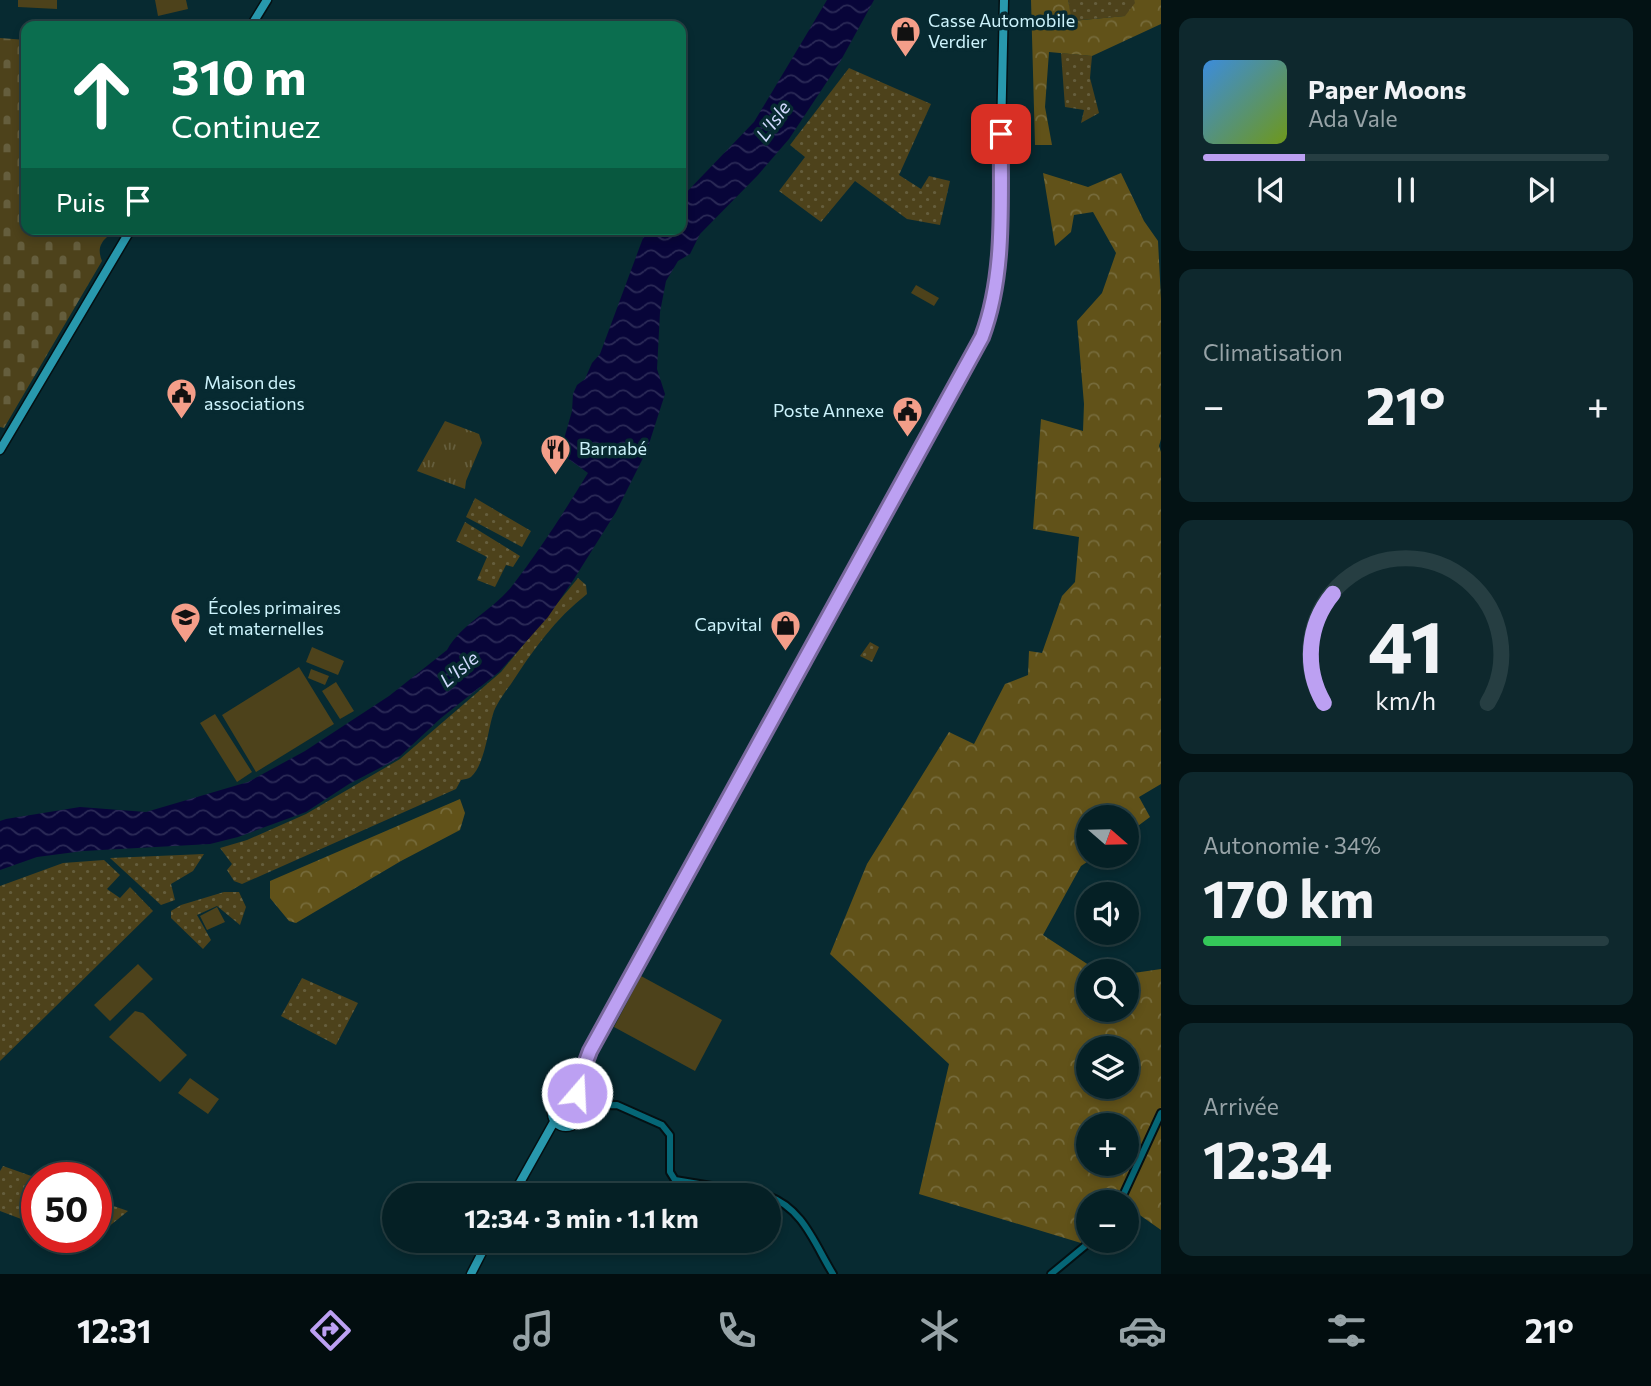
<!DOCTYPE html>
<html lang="fr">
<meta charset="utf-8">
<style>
:root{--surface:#052025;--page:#0e282d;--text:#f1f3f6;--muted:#97a3a7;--line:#263e42;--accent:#bca0f2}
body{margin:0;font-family:Commissioner,sans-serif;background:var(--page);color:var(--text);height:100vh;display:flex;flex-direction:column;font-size:26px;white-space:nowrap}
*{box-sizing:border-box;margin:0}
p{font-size:23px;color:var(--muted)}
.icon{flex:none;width:38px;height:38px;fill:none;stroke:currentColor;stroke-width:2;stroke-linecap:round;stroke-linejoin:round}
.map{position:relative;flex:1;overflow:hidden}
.drawer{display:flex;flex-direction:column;gap:18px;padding:18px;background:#031214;width:490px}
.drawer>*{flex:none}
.guide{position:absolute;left:21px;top:21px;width:665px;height:214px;border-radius:14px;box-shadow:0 4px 10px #0003,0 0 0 2px var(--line);background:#0b6e4f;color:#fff;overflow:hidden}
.needle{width:46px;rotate:110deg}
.fabs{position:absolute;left:1076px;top:805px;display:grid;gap:14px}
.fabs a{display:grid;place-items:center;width:63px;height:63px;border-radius:50%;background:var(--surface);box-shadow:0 4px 10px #0003,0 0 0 2px var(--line);font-size:35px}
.speed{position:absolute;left:21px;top:1162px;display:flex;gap:14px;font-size:35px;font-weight:700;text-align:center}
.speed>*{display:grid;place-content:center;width:91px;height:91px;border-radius:50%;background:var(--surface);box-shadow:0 4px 10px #0003,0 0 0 2px var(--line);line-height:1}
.speed .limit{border:10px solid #d22;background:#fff;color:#111}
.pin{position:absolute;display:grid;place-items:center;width:60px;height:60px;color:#fff;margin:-30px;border-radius:14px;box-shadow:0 4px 10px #0006}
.me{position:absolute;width:77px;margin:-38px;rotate:19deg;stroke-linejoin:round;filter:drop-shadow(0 0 5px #0008)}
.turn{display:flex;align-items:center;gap:24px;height:147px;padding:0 35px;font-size:32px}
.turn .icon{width:91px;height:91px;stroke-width:2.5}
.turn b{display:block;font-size:49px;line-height:60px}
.then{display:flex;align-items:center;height:66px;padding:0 35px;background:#0003;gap:14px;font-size:26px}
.big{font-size:52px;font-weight:700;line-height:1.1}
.drawer .widget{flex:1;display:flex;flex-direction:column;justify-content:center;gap:10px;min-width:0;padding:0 24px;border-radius:14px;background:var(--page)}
.drawer .dial{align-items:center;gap:0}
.dial svg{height:182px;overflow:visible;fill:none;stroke:var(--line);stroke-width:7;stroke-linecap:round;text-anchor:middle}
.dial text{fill:var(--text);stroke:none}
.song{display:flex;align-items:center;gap:21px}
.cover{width:84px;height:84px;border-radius:10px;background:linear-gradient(135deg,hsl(210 70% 55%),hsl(80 70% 35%))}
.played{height:7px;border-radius:4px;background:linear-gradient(90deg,var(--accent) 25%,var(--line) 25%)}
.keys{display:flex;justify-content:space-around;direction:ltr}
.heat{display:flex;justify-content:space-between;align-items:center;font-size:38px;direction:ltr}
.charge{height:10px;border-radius:5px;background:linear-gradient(90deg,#34c759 34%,var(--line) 0)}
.trip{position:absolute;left:382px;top:1183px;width:399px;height:70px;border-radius:35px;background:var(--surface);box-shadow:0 4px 10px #0003,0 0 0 2px var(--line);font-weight:700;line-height:70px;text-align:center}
.tab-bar{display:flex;height:112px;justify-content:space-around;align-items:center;background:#020d0f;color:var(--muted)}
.tab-bar .icon{width:49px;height:49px}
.tab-bar .selected{color:var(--accent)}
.tab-bar b{font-size:32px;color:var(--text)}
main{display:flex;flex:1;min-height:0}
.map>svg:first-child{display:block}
.grass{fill:url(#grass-dots)}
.forest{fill:url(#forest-crowns);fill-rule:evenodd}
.cemetery{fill:url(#cemetery-stones)}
.park{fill:url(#park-tufts)}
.pitch{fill:#4d421b}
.water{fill:url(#water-waves)}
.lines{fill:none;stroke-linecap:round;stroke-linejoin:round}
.minor-casing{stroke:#041013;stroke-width:10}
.major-casing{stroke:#041013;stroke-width:11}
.minor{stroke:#056676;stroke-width:6}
.major{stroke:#2898ad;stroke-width:8}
.route-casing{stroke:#7a689d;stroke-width:18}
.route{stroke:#bca0f2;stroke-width:12}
.labels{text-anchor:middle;stroke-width:7;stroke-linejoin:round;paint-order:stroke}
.poi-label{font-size:18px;fill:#cdf3fc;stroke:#072a31;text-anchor:start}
.water-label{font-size:19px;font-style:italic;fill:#d0d9fd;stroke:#072a31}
</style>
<main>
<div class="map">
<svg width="1161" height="1274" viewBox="0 0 1161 1274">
<defs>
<pattern id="grass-dots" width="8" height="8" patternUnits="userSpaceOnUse" patternTransform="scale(1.75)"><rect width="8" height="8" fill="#4d421b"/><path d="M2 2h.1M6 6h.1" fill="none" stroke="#655e3d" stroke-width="1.8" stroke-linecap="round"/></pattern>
<pattern id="forest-crowns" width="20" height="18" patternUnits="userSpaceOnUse" patternTransform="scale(1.75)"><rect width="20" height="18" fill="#615219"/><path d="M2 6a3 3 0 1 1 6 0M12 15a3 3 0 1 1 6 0" fill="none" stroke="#766b3b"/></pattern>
<pattern id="cemetery-stones" width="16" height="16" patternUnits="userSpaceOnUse" patternTransform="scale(1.75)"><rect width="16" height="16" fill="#4d421b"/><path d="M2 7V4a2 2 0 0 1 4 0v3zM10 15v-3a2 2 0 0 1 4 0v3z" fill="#655e3d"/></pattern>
<pattern id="park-tufts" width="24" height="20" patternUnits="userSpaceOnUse" patternTransform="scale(1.75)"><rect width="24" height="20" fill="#4d421b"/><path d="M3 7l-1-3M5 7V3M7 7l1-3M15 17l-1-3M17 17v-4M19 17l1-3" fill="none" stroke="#655e3d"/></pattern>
<pattern id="water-waves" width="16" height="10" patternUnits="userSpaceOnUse" patternTransform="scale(1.75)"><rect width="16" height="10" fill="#080539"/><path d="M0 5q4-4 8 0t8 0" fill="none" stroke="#2b2a57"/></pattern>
</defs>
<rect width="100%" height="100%" fill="#072a31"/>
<path class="grass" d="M 1068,0 L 1134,0 L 1136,3 L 1126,16 L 1071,21 Z
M 1061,53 L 1092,56 L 1090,78 L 1099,113 L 1081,123 L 1084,110 L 1065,107 Z
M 849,68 L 931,104 L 899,175 L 921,189 L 929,176 L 950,181 L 940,225 L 907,219 L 855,181 L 821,222 L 779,191 L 805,157 L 790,145 Z
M 475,498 L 531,531 L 522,547 L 466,517 Z
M 465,522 L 520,556 L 513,567 L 506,565 L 495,587 L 477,580 L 487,557 L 456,541 Z
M 578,578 L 586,585 L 587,594 C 555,619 533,650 511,684 C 505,692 498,702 494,711 C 488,728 485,765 471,777 C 468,779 464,779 461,780 L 456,789 L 242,884 L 234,881 L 227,870 L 232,864 L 220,848 L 247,840 L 306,814 L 400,759 L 501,672 Z
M 870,642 L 879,647 L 872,662 L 860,656 Z
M 204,854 L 193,871 L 171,884 L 175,900 L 161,905 L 110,858 Z
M 104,860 L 120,875 L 107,889 L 120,898 L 130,887 L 153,911 L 0,1061 L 0,886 L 63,863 Z
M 224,892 L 239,892 L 246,907 L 240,925 L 217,906 L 197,915 L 211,940 L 203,949 L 171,918 L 171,911 L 181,905 Z
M 302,978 L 358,1003 L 336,1045 L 281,1016 Z
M 3,1166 L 37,1178 L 37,1225 L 0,1211 L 0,1171 Z
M 96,1200 L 128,1211 L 102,1232 L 93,1247 L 68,1237 L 96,1237 Z"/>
<path class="forest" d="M 1031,0 L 1068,0 L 1072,21 L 1125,16 L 1135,3 L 1134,0 L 1161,0 L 1161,24 L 1092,56 L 1049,52 L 1045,107 L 1052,145 L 1035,145 Z
M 1043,173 L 1088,187 L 1121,173 L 1144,221 L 1158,241 L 1161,299 L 1161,439 L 1159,446 L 1161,452 L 1161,784 L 1139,797 L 1150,817 L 1127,834 L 1127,817 L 1088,817 L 1088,856 L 1096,856 L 1081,866 L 1043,935 L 1098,971 L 1088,971 L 1088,1010 L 1127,1010 L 1127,974 L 1161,969 L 1161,1230 L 1127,1206 L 1127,1202 L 1121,1202 L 1115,1198 L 1112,1202 L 1088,1202 L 1088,1233 L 1081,1243 L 919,1194 L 949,1064 L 830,954 L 867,864 L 949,732 L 974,744 L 1005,684 L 1028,675 L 1029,651 L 1042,653 L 1062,596 L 1075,582 L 1079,537 L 1033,529 L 1041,419 L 1083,431 L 1084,404 L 1077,321 L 1102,293 L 1116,253 L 1093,212 L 1074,215 L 1071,232 L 1055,246 ZM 1088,1048 L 1127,1048 L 1127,1087 L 1088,1087 ZM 1088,1125 L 1127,1125 L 1127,1164 L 1088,1164 Z
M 460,799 L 465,813 L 460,830 L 401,861 L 296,923 L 289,921 L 270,898 L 270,881 Z"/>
<path class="cemetery" d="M 0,38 L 26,40 L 26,229 L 121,229 L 117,236 L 107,237 C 99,244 98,251 102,261 L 4,428 L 0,427 Z"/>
<path class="park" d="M 445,421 L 479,434 L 482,443 L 466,481 L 465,489 L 417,471 Z"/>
<path class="pitch" d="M 18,0 L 57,0 L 57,9 L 18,7 Z
M 155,0 L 186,0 L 188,9 L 158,16 Z
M 916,285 L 939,298 L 934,306 L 911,293 Z
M 312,647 L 344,661 L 338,675 L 306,662 Z
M 299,667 L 334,724 L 256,772 L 222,715 Z
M 311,669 L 329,676 L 325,685 L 308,678 Z
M 336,682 L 354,711 L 340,719 L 322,691 Z
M 215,714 L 252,772 L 237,782 L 200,723 Z
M 217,907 L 225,922 L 207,930 L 200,916 Z
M 138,964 L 153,979 L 110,1021 L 94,1005 Z
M 641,976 L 722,1020 L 695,1071 L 614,1027 Z
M 135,1011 L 143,1013 L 187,1055 L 160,1082 L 109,1037 Z
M 190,1078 L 219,1099 L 208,1114 L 178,1093 Z"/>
<path class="water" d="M 827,0 L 874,0 L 840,62 L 789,139 L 758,175 L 700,234 L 690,254 L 678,261 L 666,281 L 660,312 L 657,369 L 665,394 L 647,450 L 616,512 L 574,579 L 548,617 L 499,672 L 441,718 L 397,759 L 349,784 L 306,812 L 238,837 L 210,844 L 83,851 L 37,857 L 0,870 L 0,821 L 6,819 L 80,807 L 146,812 L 248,782 L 305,751 L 389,696 L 447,650 C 462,623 493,610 512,586 C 540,550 564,512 588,473 L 560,453 L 572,411 L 573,394 L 577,385 L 585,379 L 592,363 L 600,354 L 643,238 L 652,229 L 681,229 L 681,198 L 754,122 Z"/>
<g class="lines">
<defs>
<path id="minor" d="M 578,1106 L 617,1105 L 662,1125 L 670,1135 L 670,1172 L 675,1180 L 766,1195
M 580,1114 L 595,1106
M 768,1196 C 803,1208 815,1245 833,1274
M 1120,1202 L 1161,1113
M 1051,1274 L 1091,1241"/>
<path id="major" d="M 251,26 L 267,0
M 0,450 L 131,229
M 565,1099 L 574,1075 L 588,1054
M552 1113a14 14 0 1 1 28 0a14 14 0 1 1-28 0Z
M 576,1103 L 577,1085 L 590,1051 L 970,358 C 985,330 996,302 998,270 L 1004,0
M 513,1195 L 555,1120
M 471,1274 L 488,1241"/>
</defs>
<use href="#minor" class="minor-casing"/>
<use href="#major" class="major-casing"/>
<use href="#minor" class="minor"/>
<use href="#major" class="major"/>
</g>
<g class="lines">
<defs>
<path id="route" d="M 577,1093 L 579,1080 L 590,1051 L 982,337 C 1006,273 1000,201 1001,134"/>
</defs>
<use href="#route" class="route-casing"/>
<use href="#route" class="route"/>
</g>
<defs>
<symbol id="shop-pin" viewBox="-11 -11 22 30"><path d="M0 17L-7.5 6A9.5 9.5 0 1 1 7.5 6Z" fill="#f49e89" stroke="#072a31"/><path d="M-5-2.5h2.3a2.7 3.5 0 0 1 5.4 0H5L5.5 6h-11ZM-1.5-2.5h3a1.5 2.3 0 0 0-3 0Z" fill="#111"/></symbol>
<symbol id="civic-pin" viewBox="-11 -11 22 30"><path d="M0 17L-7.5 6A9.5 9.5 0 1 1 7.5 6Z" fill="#f49e89" stroke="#072a31"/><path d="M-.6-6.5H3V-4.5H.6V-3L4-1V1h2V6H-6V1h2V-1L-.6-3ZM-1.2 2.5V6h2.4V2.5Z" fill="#111"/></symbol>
<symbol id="restaurant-pin" viewBox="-11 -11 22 30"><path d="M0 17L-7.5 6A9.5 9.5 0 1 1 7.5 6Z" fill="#f49e89" stroke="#072a31"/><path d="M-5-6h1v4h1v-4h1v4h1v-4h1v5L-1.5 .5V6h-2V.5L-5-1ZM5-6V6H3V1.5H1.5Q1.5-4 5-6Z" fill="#111"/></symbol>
<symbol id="school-pin" viewBox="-11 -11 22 30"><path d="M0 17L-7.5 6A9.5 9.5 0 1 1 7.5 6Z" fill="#f49e89" stroke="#072a31"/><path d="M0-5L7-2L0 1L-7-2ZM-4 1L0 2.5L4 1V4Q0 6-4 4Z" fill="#111"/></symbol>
</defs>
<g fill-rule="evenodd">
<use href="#shop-pin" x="888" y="14" width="35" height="47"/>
<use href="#civic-pin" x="164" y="376" width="35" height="47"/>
<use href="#civic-pin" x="890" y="394" width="35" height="47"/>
<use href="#restaurant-pin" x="538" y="432" width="35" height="47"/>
<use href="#school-pin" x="168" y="600" width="35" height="47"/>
<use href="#shop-pin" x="768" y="608" width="35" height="47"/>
</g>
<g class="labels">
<g class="poi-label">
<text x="928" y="27">Casse Automobile<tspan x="928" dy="21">Verdier</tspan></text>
<text x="204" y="389">Maison des<tspan x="204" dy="21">associations</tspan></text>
<text x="884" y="417" text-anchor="end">Poste Annexe</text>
<text x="579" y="455">Barnabé</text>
<text x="208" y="614">Écoles primaires<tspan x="208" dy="21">et maternelles</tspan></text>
<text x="762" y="631" text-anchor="end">Capvital</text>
</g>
<g class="water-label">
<text transform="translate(773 121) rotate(-54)" y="7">L'Isle</text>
<text transform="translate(459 669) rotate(-40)" y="7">L'Isle</text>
</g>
</g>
</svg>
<div class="fabs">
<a><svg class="needle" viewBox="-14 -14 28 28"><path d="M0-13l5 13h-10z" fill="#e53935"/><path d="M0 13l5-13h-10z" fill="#97a3a7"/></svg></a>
<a><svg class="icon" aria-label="sound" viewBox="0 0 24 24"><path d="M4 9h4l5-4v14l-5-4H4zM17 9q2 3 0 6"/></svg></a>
<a><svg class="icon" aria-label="search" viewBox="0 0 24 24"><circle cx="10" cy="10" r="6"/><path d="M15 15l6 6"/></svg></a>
<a><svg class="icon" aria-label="layers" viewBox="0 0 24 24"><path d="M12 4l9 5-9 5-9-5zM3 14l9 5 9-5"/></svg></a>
<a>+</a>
<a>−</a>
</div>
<div class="speed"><div class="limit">50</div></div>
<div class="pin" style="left:1001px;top:134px;background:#d93025"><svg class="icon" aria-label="arrive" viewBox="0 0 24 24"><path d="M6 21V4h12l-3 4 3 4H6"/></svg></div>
<svg class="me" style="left:577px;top:1093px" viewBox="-20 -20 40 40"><circle r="17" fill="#bca0f2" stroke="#fff" stroke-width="3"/><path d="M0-11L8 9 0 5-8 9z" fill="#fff"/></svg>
<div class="trip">12:34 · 3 min · 1.1 km</div>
<div class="guide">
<div class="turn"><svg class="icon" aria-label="ahead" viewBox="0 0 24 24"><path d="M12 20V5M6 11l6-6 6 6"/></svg><div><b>310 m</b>Continuez</div></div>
<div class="then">Puis<svg class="icon" aria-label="arrive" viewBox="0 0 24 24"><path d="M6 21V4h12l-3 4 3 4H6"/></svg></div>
</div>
</div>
<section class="drawer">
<div class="widget">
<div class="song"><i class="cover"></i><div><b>Paper Moons</b><p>Ada Vale</p></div></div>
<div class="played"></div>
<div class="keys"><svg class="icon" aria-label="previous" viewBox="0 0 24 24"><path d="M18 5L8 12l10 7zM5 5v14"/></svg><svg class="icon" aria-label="pause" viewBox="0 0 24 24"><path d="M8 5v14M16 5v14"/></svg><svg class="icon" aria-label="next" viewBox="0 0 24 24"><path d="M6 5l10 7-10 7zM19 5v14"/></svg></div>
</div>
<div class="widget"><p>Climatisation</p>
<div class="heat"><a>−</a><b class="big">21°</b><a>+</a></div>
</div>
<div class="widget dial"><svg viewBox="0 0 100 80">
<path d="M14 69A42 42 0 1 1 86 69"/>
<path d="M14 69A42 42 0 0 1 18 21" stroke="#bca0f2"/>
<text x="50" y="56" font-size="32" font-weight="700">41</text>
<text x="50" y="72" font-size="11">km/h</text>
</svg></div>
<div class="widget"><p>Autonomie · 34%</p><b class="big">170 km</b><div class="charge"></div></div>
<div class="widget"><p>Arrivée</p><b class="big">12:34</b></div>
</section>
</main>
<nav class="tab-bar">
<b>12:31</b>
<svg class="icon selected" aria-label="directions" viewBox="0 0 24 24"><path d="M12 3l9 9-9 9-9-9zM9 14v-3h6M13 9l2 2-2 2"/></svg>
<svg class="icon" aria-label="music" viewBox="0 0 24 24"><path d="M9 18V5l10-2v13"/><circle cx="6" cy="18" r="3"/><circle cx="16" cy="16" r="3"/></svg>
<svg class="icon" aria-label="phone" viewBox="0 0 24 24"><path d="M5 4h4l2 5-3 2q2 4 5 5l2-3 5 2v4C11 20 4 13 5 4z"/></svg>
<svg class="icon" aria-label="climate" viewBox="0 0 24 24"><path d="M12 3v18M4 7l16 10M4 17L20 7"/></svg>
<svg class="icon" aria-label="car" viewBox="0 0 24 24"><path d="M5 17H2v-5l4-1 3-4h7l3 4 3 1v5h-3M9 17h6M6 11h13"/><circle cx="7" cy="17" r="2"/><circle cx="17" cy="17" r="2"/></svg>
<svg class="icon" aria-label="filters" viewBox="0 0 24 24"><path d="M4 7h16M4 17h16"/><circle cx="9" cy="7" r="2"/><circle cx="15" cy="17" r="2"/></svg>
<b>21°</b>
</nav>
